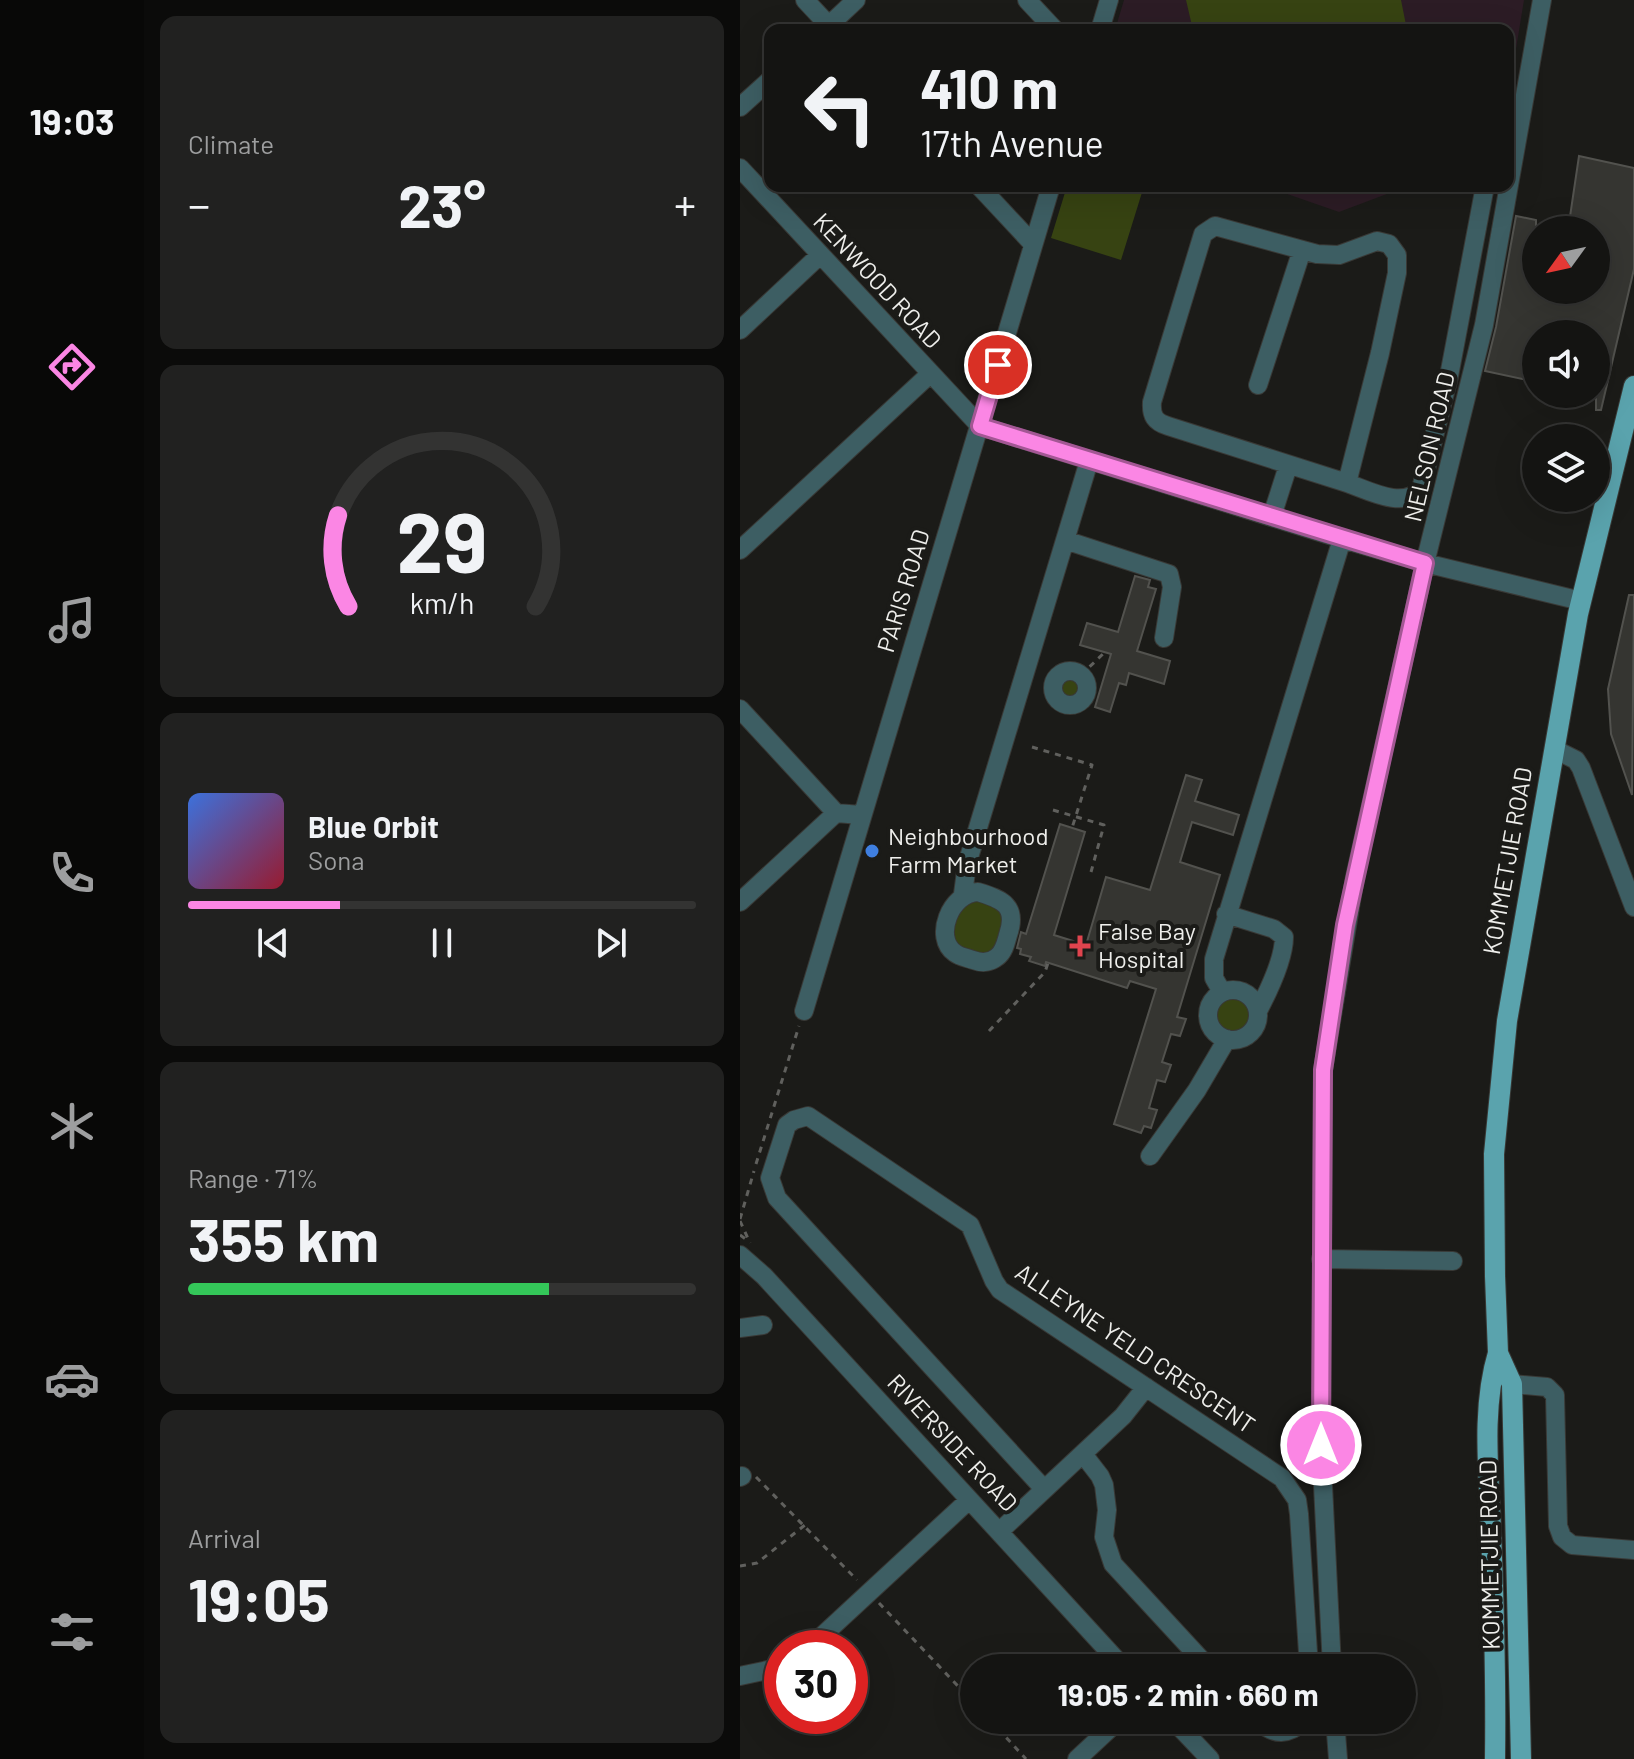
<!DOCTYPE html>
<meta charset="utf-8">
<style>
:root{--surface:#141412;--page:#212120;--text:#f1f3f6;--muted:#9d9e9f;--line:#333332;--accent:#fb86e4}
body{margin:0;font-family:Barlow,sans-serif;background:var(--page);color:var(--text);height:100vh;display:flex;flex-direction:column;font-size:30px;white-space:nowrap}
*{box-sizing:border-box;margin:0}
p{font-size:26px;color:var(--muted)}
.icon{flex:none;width:44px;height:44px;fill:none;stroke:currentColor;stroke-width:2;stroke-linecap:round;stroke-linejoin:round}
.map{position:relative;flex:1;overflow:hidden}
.sheet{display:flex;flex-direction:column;gap:16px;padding:16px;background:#0b0b0a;width:596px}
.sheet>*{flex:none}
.hud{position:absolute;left:24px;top:24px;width:750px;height:168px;border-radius:16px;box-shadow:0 8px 32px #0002,0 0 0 2px var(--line);background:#141412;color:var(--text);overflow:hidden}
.needle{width:52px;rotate:237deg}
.controls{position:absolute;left:782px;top:216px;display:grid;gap:16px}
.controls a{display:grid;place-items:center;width:88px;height:88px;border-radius:50%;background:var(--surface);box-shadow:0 8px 32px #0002,0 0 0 2px var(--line);font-size:40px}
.speed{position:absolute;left:24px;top:1630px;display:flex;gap:16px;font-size:40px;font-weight:700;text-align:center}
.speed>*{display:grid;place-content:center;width:104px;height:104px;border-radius:50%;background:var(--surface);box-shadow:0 8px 32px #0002,0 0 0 2px var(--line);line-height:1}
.speed .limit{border:12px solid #d22;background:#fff;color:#111}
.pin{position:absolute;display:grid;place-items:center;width:68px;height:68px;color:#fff;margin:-34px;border:4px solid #fff;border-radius:50%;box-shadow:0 2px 8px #0007}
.me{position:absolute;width:88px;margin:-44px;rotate:0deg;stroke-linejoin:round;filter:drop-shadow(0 0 6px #0008)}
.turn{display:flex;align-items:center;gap:28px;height:168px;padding:0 24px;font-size:36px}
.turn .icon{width:104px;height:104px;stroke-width:2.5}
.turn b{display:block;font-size:56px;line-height:68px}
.big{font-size:60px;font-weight:700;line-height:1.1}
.sheet .widget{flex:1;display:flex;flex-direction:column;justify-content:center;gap:12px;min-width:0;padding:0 28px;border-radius:16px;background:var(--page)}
.sheet .dial{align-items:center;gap:0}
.dial svg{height:208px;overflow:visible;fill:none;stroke:var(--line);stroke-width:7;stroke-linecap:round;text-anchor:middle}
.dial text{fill:var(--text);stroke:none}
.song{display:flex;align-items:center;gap:24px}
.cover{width:96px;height:96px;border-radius:12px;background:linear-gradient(135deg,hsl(220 70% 55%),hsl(350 70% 35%))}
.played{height:8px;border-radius:4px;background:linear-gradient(90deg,var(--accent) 30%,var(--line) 30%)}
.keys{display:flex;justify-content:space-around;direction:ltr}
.heat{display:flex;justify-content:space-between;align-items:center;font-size:44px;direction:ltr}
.charge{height:12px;border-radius:6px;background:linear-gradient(90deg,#34c759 71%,var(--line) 0)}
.trip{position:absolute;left:220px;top:1654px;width:456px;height:80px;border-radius:40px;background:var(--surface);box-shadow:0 8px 32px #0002,0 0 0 2px var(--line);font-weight:700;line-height:80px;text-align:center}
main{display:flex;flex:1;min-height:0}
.menu{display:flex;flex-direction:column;width:144px;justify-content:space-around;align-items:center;background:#080807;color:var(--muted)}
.menu .icon{width:56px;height:56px}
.menu .current{color:var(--accent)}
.menu b{font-size:36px;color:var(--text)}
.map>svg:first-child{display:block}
.education{fill:#2c1c25}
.green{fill:#374312}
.building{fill:#353531;stroke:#52524e;stroke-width:2}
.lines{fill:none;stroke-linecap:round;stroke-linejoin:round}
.minor-casing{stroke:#393936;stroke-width:20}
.major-casing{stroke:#393936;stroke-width:22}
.path{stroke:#60605d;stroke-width:3;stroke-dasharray:6 6;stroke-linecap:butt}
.minor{stroke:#3d5e63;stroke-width:18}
.major{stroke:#5aa3ad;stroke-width:20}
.route-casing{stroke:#a35794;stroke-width:20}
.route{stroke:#fb86e4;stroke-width:14}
.shop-dot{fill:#3f7fe0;stroke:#1b1b18;stroke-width:3}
.health-dot{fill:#e0444e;stroke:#1b1b18;stroke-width:3}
.labels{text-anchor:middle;stroke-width:8;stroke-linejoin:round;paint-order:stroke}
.street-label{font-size:24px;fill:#eeeeeb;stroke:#1b1b18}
.poi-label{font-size:24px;fill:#eeeeeb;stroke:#1b1b18;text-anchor:start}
</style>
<main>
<nav class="menu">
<b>19:03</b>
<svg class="icon current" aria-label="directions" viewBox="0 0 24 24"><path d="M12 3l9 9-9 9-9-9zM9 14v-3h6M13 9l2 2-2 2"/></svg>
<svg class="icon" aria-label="music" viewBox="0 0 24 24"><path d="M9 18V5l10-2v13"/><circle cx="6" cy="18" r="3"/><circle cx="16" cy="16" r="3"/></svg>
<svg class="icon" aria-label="phone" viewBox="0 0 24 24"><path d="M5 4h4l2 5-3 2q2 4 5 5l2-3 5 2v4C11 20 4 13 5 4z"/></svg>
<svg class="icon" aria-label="climate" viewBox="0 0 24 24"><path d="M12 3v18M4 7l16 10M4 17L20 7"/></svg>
<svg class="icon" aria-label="car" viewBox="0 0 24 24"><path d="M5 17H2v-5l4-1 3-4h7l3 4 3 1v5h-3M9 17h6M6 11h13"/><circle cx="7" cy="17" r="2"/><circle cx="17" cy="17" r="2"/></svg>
<svg class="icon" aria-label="filters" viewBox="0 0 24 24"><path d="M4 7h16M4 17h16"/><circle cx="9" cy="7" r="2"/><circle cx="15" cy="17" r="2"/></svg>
</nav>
<section class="sheet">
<div class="widget"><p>Climate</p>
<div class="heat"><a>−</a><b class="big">23°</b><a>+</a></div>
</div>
<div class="widget dial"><svg viewBox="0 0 100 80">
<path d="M14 69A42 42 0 1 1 86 69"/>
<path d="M14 69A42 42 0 0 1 10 34" stroke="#fb86e4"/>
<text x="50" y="56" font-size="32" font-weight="700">29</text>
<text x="50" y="72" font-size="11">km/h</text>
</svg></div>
<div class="widget">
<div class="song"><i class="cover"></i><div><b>Blue Orbit</b><p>Sona</p></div></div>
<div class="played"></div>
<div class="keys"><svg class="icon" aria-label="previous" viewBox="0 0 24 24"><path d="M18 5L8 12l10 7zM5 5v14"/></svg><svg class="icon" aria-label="pause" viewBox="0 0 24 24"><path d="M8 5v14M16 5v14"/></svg><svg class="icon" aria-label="next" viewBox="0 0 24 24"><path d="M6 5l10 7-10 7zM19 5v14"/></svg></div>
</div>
<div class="widget"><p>Range · 71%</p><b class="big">355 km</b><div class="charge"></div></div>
<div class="widget"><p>Arrival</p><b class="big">19:05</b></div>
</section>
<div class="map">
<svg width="894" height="1759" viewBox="0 0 894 1759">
<rect width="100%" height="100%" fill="#1b1b18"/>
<path class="education" d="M 384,0 L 784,0 L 768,98 L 768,30 L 375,30 Z
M 524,186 L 668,186 L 599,212 Z"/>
<path class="green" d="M 446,0 L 661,0 L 667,30 L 453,30 Z
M 327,186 L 404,186 L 381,260 L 311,238 Z
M313 688a17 17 0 1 1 34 0a17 17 0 1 1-34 0Z
M 223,894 L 266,905 L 257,957 L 216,954 L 210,911 Z
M468 1015a25 25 0 1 1 50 0a25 25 0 1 1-50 0Z"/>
<path class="building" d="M 839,156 L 894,168 L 894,269 L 861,410 L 856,410 L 856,334 L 796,334 L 796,382 L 745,371 L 756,327 L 776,216 L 796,220 L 796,290 L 856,290 L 856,230 L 828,230 Z
M 395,576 L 410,580 L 408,587 L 416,589 L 397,651 L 430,661 L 424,684 L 389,673 L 386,685 L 379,683 L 370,712 L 355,707 L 371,654 L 340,645 L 347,623 L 378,632 Z
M 889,595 L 894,595 L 892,795 L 871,734 L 868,689 Z
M 446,775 L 462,780 L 455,801 L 499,815 L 493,835 L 452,822 L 440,862 L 480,875 L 437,1017 L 446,1019 L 440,1036 L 431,1034 L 422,1062 L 431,1065 L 425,1082 L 417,1080 L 409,1108 L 417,1110 L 411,1128 L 404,1126 L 401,1133 L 374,1124 L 416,989 L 390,981 L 387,988 L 306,962 L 305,966 L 289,961 L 291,957 L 280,954 L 281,949 L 277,948 L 281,932 L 286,934 L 320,824 L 345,832 L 314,935 L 346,945 L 366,877 L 410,890 Z"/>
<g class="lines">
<defs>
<path id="minor" d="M 65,0 L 93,30
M 287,0 L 315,30
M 84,30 L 116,0
M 360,30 L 369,0
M 0,107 L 30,80
M 0,168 L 240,426 L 602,539 L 685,563 L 841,601
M 239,186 L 293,244
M 475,226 L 577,254 L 599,255 L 637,241 L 649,244 L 657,255 L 657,273 L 640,353 L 607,483 L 428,426 C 415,422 411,416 412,402 L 463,234 Z
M 0,330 L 79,256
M 518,385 L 562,250
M 607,483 C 628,490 663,510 681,489 L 709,376 L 745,186
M 532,516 L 548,466
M 325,540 L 429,574 L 432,587 L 424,638
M 0,550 L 190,374
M313 688a17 17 0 1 1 34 0a17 17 0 1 1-34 0Z
M 0,709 L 96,813 L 121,815
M 814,749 L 836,760 L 841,768 L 894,907
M 238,892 C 262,899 278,906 268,935 C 266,942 264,952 257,957 C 250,963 241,963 233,960 C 228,958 220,957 215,953 C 193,938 210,893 238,892 Z
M 223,894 L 227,864 L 349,461
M 0,902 L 96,813
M 486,914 L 534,929 L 544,937 C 544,958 528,992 518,1011
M468 1015a25 25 0 1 1 50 0a25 25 0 1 1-50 0Z
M 482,992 L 474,978 L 474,959 L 602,539
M 64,1011 L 311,186
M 410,1156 L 457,1090 L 487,1039
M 0,1255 L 24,1276 L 384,1668
M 581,1259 L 713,1261
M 0,1328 L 23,1325
M 772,1384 L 807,1387 L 815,1395 L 818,1526 L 822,1537 L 832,1545 L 894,1550
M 343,1454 L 360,1476 L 364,1485 L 367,1510 L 364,1537 L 373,1564 L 469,1668
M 0,1477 L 2,1476
M 304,1489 L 37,1198 L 30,1178 L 47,1125 L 54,1120 L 68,1116 L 230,1225 L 254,1281 L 260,1290 L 542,1478 L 557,1500 L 559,1514 L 569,1668
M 260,1531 L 383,1416 L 406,1387
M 69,1648 L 229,1500
M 592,1668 L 581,1445 L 583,1070 L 615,877 L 685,563 L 744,325 L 802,0
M 0,1676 L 42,1667
M 433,1720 L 470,1759
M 517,1720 C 535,1737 548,1735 566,1720
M 595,1720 L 598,1759
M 337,1759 L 379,1720"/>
<path id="major" d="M 755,1759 C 756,1683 754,1607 751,1531 C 749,1473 741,1409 758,1353
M 781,1759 L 772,1384 L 758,1353 L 755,1276 L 754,1154 L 767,1021 L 838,614 L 894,386"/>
</defs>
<use href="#minor" class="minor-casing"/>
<use href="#major" class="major-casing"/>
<path class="path" d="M 341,675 L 365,652
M 292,747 L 352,765 L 332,828
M 313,810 L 364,825 L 351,872
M 249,1031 L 305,972 L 308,963
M 16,1164 L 59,1026
M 0,1219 L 14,1171
M 0,1221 L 10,1243
M 0,1235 L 7,1240
M 16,1477 L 117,1580
M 0,1566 L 17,1563 L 65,1525
M 139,1603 L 234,1703
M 250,1720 L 286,1759"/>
<use href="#minor" class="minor"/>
<use href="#major" class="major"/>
</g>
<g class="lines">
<defs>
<path id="route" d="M 258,365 L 240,426 L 685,563 L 605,925 L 583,1070 L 581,1445"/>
</defs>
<use href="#route" class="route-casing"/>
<use href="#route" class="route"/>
</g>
<circle class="shop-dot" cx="132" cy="851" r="8"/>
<path class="health-dot" d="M336 934h8v8h8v8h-8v8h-8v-8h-8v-8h8z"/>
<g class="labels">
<g class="street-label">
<text transform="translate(137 281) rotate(47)" y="8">KENWOOD ROAD</text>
<text transform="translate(690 447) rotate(-77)" y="8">NELSON ROAD</text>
<text transform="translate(164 591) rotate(-73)" y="8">PARIS ROAD</text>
<text transform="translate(768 861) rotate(-80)" y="8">KOMMETJIE ROAD</text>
<text transform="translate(395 1349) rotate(34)" y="8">ALLEYNE YELD CRESCENT</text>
<text transform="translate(212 1443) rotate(47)" y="8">RIVERSIDE ROAD</text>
<text transform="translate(750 1555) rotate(-91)" y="8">KOMMETJIE ROAD</text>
</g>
<g class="poi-label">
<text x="148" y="845">Neighbourhood<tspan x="148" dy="28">Farm Market</tspan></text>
<text x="358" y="940">False Bay<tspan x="358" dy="28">Hospital</tspan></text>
</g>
</g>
</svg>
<div class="controls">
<a><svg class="needle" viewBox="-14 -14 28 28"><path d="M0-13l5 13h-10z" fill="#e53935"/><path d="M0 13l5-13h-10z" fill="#9d9e9f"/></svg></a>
<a><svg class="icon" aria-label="sound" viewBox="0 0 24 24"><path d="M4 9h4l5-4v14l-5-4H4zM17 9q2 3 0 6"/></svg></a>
<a><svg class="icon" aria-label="layers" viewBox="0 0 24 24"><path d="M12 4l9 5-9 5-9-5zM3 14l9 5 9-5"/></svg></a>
</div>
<div class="speed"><div class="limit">30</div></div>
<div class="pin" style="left:258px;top:365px;background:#d93025"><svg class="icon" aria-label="arrive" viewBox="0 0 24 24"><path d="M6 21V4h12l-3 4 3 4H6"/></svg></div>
<svg class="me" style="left:581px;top:1445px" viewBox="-20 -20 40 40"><circle r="17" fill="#fb86e4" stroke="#fff" stroke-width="3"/><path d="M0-11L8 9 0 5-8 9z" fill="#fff"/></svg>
<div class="trip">19:05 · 2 min · 660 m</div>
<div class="hud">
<div class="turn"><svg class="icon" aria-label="left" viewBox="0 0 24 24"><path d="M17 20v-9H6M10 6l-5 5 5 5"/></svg><div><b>410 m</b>17th Avenue</div></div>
</div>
</div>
</main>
